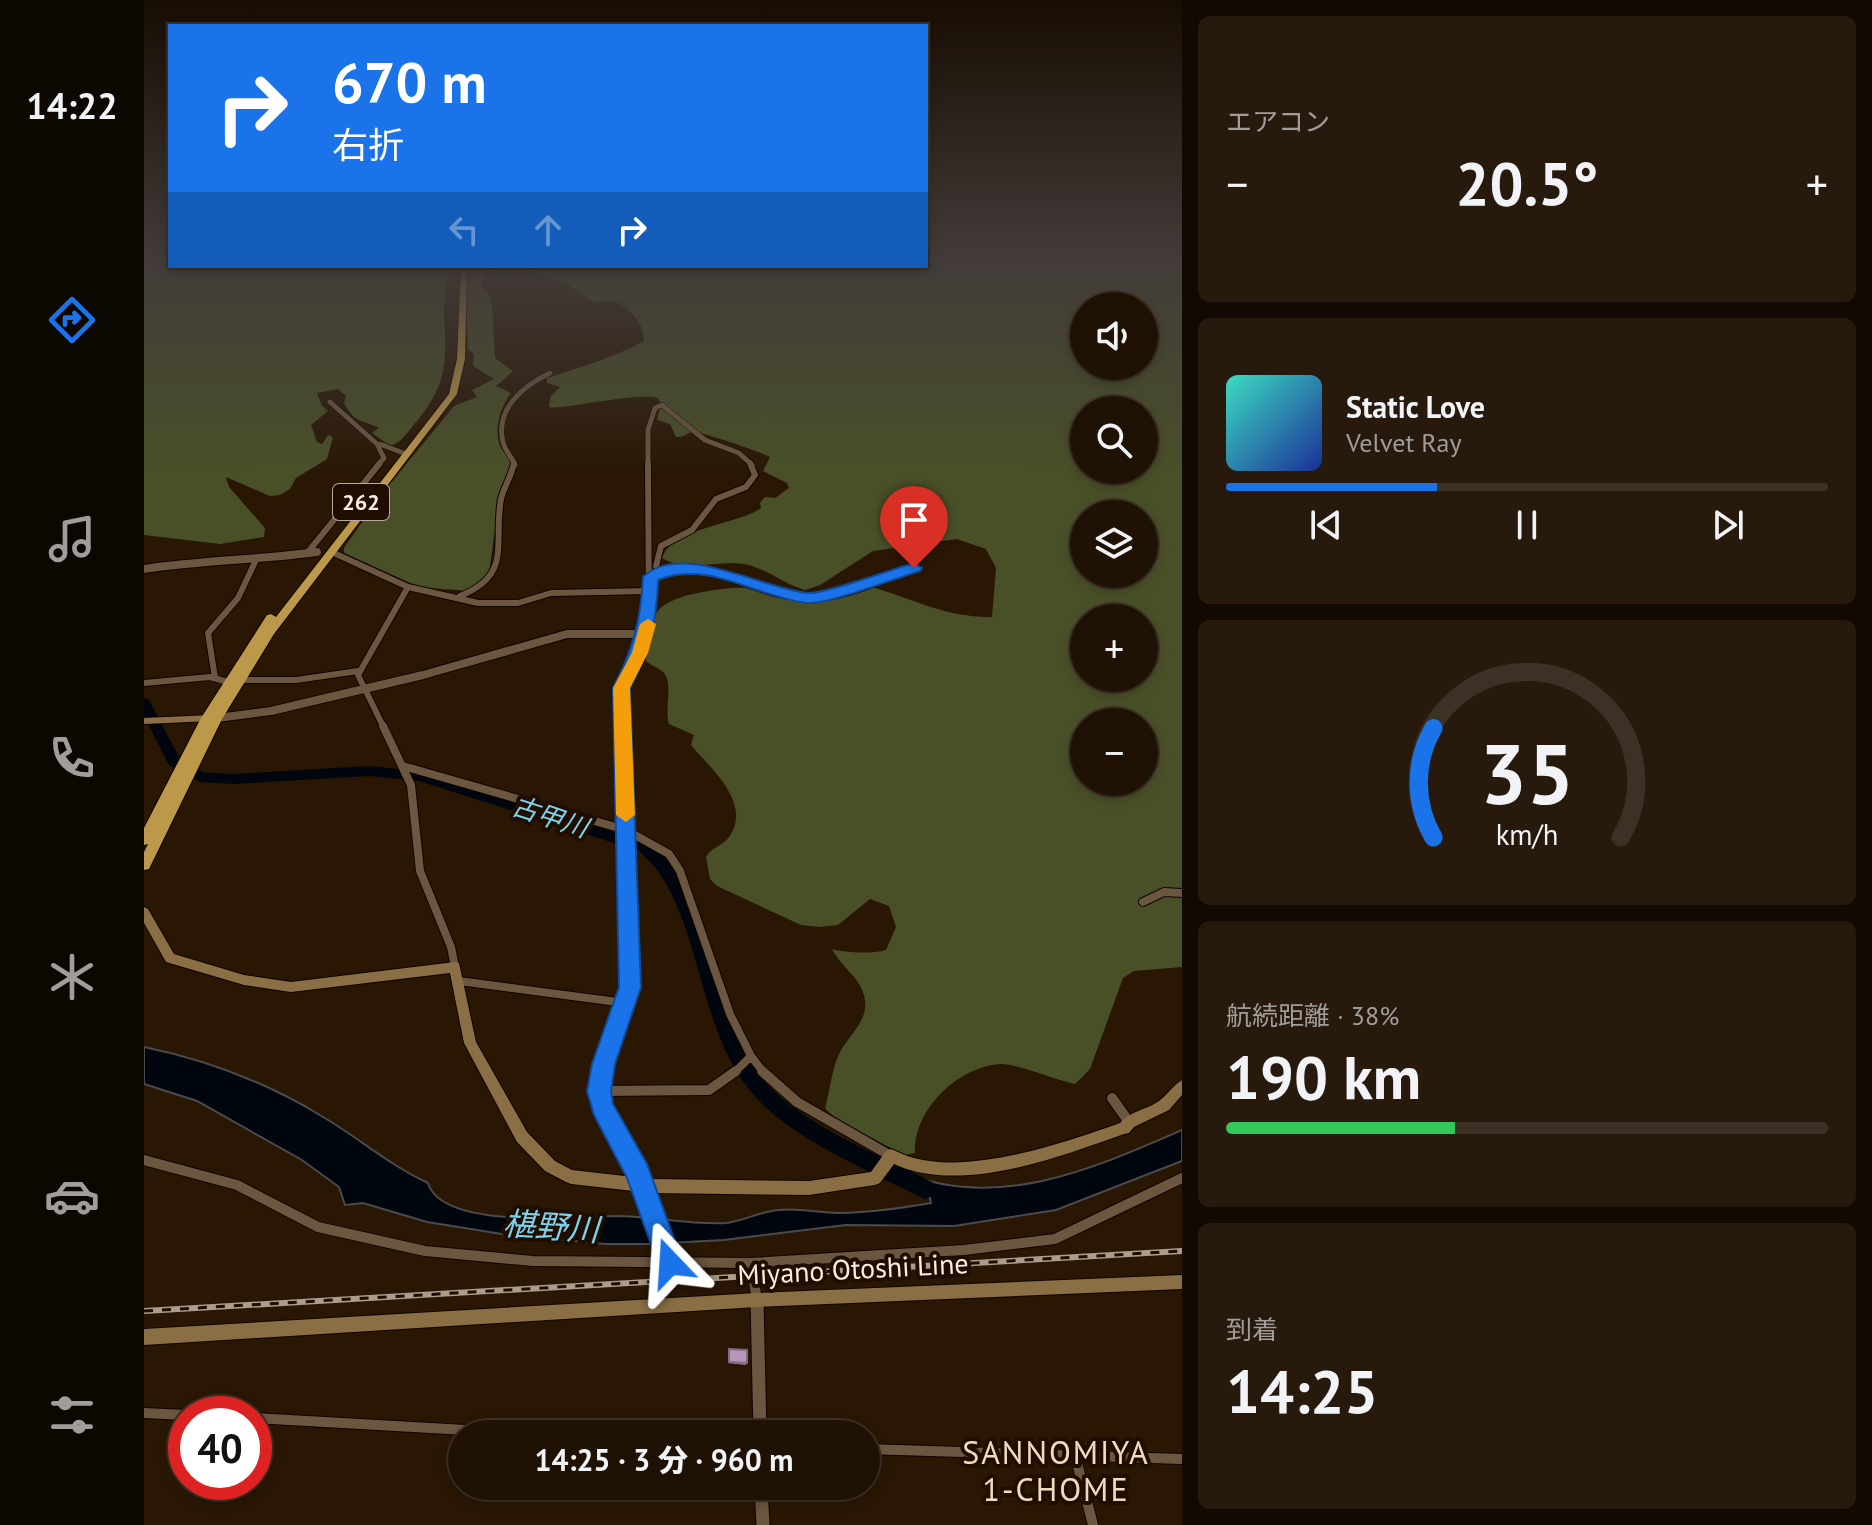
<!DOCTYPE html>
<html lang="ja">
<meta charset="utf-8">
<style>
:root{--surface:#1f1103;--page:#271a0d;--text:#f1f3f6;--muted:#a19d9a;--line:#3c3125;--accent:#1a73e8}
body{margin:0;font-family:"PT Sans","Noto Sans JP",sans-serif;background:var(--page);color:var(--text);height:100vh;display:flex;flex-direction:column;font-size:30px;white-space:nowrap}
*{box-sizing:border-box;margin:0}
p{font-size:26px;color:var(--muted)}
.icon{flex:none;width:44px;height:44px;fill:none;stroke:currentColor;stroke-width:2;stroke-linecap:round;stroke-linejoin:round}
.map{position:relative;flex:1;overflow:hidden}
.sheet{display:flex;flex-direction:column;gap:16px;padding:16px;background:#110902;width:690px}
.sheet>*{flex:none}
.banner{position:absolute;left:24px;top:24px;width:760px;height:244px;border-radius:0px;box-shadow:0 4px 12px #0003,0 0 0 2px var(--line);background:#1a73e8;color:#fff;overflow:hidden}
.fabs{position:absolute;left:926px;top:292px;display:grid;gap:16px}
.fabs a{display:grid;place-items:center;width:88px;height:88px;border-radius:50%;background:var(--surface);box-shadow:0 4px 12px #0003,0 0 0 2px var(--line);font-size:40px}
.speed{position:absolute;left:24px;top:1396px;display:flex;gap:16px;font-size:40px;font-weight:700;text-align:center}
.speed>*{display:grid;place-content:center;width:104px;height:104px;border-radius:50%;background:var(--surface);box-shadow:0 4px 12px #0003,0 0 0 2px var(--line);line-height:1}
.speed .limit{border:12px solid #d22;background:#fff;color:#111}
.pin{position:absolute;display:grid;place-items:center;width:68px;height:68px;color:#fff;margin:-82px -34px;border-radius:50% 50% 50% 0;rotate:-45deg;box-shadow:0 0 8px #0007}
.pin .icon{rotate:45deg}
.me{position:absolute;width:88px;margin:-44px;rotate:340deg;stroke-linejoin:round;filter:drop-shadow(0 0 6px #0008)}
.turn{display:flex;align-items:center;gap:28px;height:168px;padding:0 32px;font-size:36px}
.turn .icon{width:104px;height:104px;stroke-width:2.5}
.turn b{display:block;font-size:56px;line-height:68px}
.lanes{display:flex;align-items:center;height:76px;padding:0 32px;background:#0003;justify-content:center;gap:40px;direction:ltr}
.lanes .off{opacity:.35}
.big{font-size:60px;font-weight:800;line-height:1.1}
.sheet .widget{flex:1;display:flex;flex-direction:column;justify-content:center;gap:12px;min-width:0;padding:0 28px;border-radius:12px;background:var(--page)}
.sheet .dial{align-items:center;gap:0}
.dial svg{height:208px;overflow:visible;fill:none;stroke:var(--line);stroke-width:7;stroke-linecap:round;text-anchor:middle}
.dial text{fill:var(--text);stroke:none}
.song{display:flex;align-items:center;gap:24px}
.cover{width:96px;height:96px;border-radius:12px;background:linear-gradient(135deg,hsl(170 70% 55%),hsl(230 70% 35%))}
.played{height:8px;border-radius:4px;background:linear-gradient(90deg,var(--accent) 35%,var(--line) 35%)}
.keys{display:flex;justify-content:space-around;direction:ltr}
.heat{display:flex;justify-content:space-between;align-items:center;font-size:44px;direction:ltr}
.charge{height:12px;border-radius:6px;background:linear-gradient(90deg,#34c759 38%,var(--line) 0)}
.trip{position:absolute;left:304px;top:1420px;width:432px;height:80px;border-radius:40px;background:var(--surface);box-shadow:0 4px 12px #0003,0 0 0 2px var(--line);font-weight:800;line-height:80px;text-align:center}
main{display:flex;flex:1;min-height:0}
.dock{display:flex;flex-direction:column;width:144px;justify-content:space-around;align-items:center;background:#0c0701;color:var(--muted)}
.dock .icon{width:56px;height:56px}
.dock .selected{color:var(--accent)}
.dock b{font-size:36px;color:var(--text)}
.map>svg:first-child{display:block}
.forest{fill:#495028;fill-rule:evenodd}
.water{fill:#00060d;stroke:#4b4b4c;stroke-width:2}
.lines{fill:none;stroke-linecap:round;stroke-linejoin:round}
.river{fill:#00060d;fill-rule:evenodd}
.minor-far3-casing{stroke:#110300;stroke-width:6}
.minor-far2-casing{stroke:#110300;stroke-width:8}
.minor-far1-casing{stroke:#110300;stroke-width:10}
.minor-casing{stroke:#110300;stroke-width:12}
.tertiary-far1-casing{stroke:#110300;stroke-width:10}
.tertiary-casing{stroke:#110300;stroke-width:15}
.secondary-casing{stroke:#110300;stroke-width:2}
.trunk-casing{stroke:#110300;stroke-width:2}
.minor-far3{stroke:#6b5640;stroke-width:5}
.minor-far2{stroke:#6b5640;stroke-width:6}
.minor-far1{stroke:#6b5640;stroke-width:8}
.minor{stroke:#6b5640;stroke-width:10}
.tertiary-far1{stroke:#6b5640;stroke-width:8}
.tertiary{stroke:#6b5640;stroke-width:13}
.secondary{fill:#8a6f44;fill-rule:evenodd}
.trunk{fill:#bc984a;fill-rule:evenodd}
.rail-casing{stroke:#ab9c8d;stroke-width:6}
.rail{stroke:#1f0e00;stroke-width:3;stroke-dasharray:9;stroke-linecap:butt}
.wall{fill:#9d829f}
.building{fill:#b697b9;stroke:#7f6a82;stroke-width:2}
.route{fill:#1a73e8;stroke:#114b97;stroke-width:2}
.slow{fill:#f59e0b}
.labels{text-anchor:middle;stroke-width:8;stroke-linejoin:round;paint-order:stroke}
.shield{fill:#1f0e00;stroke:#b8aa9d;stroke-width:2}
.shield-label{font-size:22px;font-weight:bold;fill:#f9ede0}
.water-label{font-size:26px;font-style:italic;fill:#7fd2ef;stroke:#1f0e00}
.near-street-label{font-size:28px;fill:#f9ede0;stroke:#1f0e00}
.near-water-label{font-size:32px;font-style:italic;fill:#7fd2ef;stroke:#1f0e00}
.near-neighbourhood-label{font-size:32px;letter-spacing:2px;fill:#f2d9c0;stroke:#1f0e00}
</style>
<main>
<nav class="dock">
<b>14:22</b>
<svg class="icon selected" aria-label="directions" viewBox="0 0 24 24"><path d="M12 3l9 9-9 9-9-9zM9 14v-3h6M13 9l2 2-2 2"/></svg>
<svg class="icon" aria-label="music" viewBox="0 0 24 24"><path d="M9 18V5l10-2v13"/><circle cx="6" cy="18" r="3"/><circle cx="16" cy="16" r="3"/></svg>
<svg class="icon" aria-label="phone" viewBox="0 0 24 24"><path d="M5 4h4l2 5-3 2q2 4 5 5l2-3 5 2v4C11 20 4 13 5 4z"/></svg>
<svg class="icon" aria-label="climate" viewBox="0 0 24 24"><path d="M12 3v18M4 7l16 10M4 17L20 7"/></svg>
<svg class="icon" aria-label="car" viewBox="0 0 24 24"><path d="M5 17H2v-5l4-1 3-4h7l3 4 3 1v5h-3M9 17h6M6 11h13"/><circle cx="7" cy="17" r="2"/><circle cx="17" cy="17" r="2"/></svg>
<svg class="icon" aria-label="filters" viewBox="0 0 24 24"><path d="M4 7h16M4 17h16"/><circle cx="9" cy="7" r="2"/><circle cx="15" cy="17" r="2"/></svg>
</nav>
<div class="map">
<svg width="1038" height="1525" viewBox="0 0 1038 1525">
<rect width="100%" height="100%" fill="#291704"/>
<path class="forest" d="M 0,264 L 307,266 C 287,328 323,361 273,421 C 264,431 259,442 246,446 L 228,433 L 235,428 C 218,419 211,424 200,403 L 202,396 L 194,389 L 173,393 L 178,406 L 184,411 L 167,425 L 173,442 L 178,444 L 184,435 L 189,437 L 183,459 L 152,478 L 146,489 L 136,495 L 126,496 L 82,477 L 85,487 L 121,528 L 120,537 L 76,544 L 0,535 Z
M 1038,264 L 1038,967 L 990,971 L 979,978 L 946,1069 L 931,1084 C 912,1080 873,1064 858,1064 C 816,1065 769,1109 771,1153 L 760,1155 L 692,1119 L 681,1108 C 686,1091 688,1067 696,1052 C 708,1030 733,1015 715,984 C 707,971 695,963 688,949 C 700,953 730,954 742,950 L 752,927 L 745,906 L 726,899 L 694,925 L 676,927 L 657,925 L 573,886 L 566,879 L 562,857 C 567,847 579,846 585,837 C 609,803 566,768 547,745 L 550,735 L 525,724 C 520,708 530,684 519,672 C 515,668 506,665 502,661 C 503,649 507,624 512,614 C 521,593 588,586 607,588 C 627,590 645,603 666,602 C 683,601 718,584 731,588 C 771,600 805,618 848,617 L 852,568 L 842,549 L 813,539 L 729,551 L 676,585 L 661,590 C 642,585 627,572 608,566 C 579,556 546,575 518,558 C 529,527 596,524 617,508 L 616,503 L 621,497 L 631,498 L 645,488 L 643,483 L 619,471 L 626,457 C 620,453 558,432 551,432 C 542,432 540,438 532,437 L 526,424 L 513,420 L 517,404 L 514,398 C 491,392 415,411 405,407 L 406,397 L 416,387 L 403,383 L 403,378 C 436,367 468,358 499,342 C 505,327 480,302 468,301 C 462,301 455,303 449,302 L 423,284 L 373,267 L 344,272 L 337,284 L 348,301 L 351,358 L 369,371 L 352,386 L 367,393 C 356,407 349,431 357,448 C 361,455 366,455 368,463 L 356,491 L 345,574 L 324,591 L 275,587 L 200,553 L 200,548 L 236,496 L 310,406 L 333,397 L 328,390 L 350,379 L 329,366 L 330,354 L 324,349 L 321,285 L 331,266 ZM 940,306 L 1000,306 L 1000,366 L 940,366 ZM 940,410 L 1000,410 L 1000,470 L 940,470 ZM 940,514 L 1000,514 L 1000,574 L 940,574 ZM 940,618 L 1000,618 L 1000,678 L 940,678 ZM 940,722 L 1000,722 L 1000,782 L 940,782 Z"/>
<path class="water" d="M 0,1047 C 63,1060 124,1083 179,1117 C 215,1138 245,1165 284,1183 C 298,1230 433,1217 472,1216 C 509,1216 545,1225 582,1223 C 600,1221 617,1211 635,1210 C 655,1208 676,1213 696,1213 C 726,1213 757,1208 787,1203 L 785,1194 L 766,1183 L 759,1172 C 853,1212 951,1168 1038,1130 L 1038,1161 L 912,1210 L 810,1226 L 702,1225 L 580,1240 L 505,1244 L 461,1244 L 358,1234 L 283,1222 L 219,1203 L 201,1205 L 195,1187 L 158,1160 L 53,1101 L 0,1084 Z"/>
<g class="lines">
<path class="river" d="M 0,698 L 5,700 L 35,757 L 59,772 L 89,774 L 225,766 L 275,771 L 505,843 C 512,850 521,856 527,865 C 570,929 571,1024 621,1082 C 659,1125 737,1156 788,1182 L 791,1189 L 788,1196 L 781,1199 L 774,1196 C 724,1170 644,1137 608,1093 C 556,1031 559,940 516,874 C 510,865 502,858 495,851 L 275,781 L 225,776 L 89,784 L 56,782 L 25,765 L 0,716 Z"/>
<defs>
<path id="minor-far3" d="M 186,402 L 233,444 L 240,458 L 234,465
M 236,444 L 262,454
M 371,465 C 368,457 361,451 359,442 C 351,409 379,386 406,373
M 504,465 L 504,430 L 511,408 L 518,405 L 561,440 L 595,453 L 608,465"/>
<path id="minor-far2" d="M 164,552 L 236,463
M 192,554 L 264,587 L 334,603 L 374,603 L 407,593 L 505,591
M 515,572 L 512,566 L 517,546 L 548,530 L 572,499 L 602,487 L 611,475 L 606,463
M 512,574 C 567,557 609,596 663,598 C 699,599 736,580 770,568
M 316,596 C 369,575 349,544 357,499 C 360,487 368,475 370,463
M 71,678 L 64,633 L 94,598 L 112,560
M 96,680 L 152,680 L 214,671
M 0,683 L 66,677 L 84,682
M 240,728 L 214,675 L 264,587
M 478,728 L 477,688 L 496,653 L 505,620 L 504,463"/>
<path id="minor-far1" d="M 239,726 L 267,785 L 276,871 L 307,947 L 311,967
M 259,766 L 482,830 L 525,854 L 536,871 L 586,1014 L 607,1056
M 999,902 L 1020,892 L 1038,893
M 315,981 L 481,1003
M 458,1073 L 486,987 L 478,726
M 590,1073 L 607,1056 L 620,1073"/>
<path id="minor" d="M 458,1071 C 452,1112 479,1148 497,1184
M 618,1071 L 653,1102 L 747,1156
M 455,1091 L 565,1090 L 592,1071
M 968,1098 L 985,1122
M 0,1160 L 93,1185 L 174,1227 L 281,1251 L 389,1261 L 607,1263 L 613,1300
M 607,1263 L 820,1250 L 911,1239 L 1038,1178
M 0,1413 L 42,1415
M 110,1418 L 392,1434
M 722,1449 L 1038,1459
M 931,1455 L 949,1525"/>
<path id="tertiary-far1" d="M 0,569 C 58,560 115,560 173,552
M 73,718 L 127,711 L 279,675 L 423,634 L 500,634"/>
<path id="tertiary" d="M 497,1184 L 526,1263
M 613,1300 L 616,1434
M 617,1486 L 619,1525"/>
<path id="secondary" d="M 67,715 L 72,718 L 67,721 L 0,724 L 0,718 Z
M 0,907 L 4,909 L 30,954 L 100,975 L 147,982 L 311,962 L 315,963 L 332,1042 L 383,1132 L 411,1161 L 428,1170 L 507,1179 L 665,1181 L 727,1172 L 742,1151 L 747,1149 C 755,1152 762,1156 770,1158 C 829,1174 920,1143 976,1123 C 985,1112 1000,1110 1012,1103 C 1022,1097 1028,1086 1038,1080 L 1038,1095 L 1025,1110 L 990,1127 L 985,1133 L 980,1134 C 918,1156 839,1186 773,1172 C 765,1170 757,1167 750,1164 L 736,1183 L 731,1185 L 665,1195 L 507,1193 L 427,1184 L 422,1182 L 401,1171 L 373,1142 L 320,1043 L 306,973 L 147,992 L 100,985 L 22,962 L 0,923 Z
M 1038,1275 L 1038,1289 L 613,1307 L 0,1345 L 0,1329 L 613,1293 Z"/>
<path id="trunk" d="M 317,266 L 323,266 L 321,359 L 313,394 L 130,634 L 78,719 L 5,869 L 0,870 L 0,852 L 4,844 L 0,845 L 0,828 L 57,718 L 123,615 L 127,614 L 132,617 L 305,394 L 313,359 Z"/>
</defs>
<use href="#minor-far3" class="minor-far3-casing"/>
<use href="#minor-far2" class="minor-far2-casing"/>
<use href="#minor-far1" class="minor-far1-casing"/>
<use href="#minor" class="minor-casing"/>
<use href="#tertiary-far1" class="tertiary-far1-casing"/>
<use href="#tertiary" class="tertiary-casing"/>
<use href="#secondary" class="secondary-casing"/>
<use href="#trunk" class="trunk-casing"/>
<use href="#minor-far3" class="minor-far3"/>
<use href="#minor-far2" class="minor-far2"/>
<use href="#minor-far1" class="minor-far1"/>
<use href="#minor" class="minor"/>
<use href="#tertiary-far1" class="tertiary-far1"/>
<use href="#tertiary" class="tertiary"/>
<use href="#secondary" class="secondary"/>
<use href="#trunk" class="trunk"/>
<defs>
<path id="rail" d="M 0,1311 L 1038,1251"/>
</defs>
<use href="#rail" class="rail-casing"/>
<use href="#rail" class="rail"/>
</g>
<path class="wall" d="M 585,1349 L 603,1350 L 602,1365 L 584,1363 Z"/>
<path class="building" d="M 585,1349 L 603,1350 L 603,1363 L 585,1362 Z"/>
<linearGradient id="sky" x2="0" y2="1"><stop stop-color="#170d02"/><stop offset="0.55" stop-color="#433c3a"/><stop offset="1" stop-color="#433c3a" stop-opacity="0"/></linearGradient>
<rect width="1038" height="477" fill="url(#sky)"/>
<path class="route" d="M 770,563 L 778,568 L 776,571 C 752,578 683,605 663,603 C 615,598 563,559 514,580 C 513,622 505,651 486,688 L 497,987 L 471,1064 L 467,1091 L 469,1104 L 503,1164 L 539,1263 L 535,1272 L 526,1276 L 517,1272 L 483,1178 L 450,1115 L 443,1091 L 448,1064 L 475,987 L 469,688 C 489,650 497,620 499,577 C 537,540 621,590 664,593 C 681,594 748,569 770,563 Z"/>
<path class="slow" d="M 504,619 L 512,624 L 504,653 L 486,688 L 491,815 L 482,822 L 472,815 L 469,688 L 488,653 L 496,624 Z"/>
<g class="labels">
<rect class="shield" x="189" y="484" width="56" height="36" rx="6"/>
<g class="shield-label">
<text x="217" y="510">262</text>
</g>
<g class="water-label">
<text transform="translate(406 817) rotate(18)" y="9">古甲川</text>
</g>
<g class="near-street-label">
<text transform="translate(709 1269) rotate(-3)" y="10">Miyano Otoshi Line</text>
</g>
<g class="near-water-label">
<text transform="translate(407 1227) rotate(4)" y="11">椹野川</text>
</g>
<g class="near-neighbourhood-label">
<text x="912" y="1464">SANNOMIYA<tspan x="912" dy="37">1-CHOME</tspan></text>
</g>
</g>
</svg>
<div class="fabs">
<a><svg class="icon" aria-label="sound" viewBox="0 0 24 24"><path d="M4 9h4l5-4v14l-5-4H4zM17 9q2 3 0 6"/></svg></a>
<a><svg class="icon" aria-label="search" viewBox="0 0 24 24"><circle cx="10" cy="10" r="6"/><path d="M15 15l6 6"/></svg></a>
<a><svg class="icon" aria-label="layers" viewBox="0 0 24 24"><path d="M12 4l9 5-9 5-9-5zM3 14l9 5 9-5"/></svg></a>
<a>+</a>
<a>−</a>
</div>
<div class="speed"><div class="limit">40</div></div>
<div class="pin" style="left:770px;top:568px;background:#d93025"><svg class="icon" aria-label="arrive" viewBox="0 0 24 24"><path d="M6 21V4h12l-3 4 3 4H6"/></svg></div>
<svg class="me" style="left:526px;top:1263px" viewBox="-20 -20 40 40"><path d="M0-17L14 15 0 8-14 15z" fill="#1a73e8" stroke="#fff" stroke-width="4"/></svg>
<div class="trip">14:25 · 3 分 · 960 m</div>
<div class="banner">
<div class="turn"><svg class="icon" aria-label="right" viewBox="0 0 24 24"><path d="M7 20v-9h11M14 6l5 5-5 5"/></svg><div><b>670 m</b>右折</div></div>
<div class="lanes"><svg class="icon off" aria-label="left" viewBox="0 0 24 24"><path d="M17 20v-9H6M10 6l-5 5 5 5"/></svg><svg class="icon off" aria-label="ahead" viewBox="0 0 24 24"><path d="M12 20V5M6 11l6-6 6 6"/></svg><svg class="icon" aria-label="right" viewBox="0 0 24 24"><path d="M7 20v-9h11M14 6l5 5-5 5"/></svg></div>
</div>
</div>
<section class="sheet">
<div class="widget"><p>エアコン</p>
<div class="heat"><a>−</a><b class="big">20.5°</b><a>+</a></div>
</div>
<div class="widget">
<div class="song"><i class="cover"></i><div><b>Static Love</b><p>Velvet Ray</p></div></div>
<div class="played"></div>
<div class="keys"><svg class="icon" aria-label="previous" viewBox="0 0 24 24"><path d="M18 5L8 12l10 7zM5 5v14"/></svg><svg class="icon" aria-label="pause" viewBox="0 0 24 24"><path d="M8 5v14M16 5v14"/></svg><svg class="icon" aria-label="next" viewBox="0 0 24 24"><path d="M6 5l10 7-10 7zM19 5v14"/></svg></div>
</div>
<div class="widget dial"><svg viewBox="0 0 100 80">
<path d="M14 69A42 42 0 1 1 86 69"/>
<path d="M14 69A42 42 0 0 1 14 27" stroke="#1a73e8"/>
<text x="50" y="56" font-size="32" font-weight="700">35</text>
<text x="50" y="72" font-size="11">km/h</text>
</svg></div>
<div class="widget"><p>航続距離 · 38%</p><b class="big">190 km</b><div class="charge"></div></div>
<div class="widget"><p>到着</p><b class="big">14:25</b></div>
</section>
</main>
